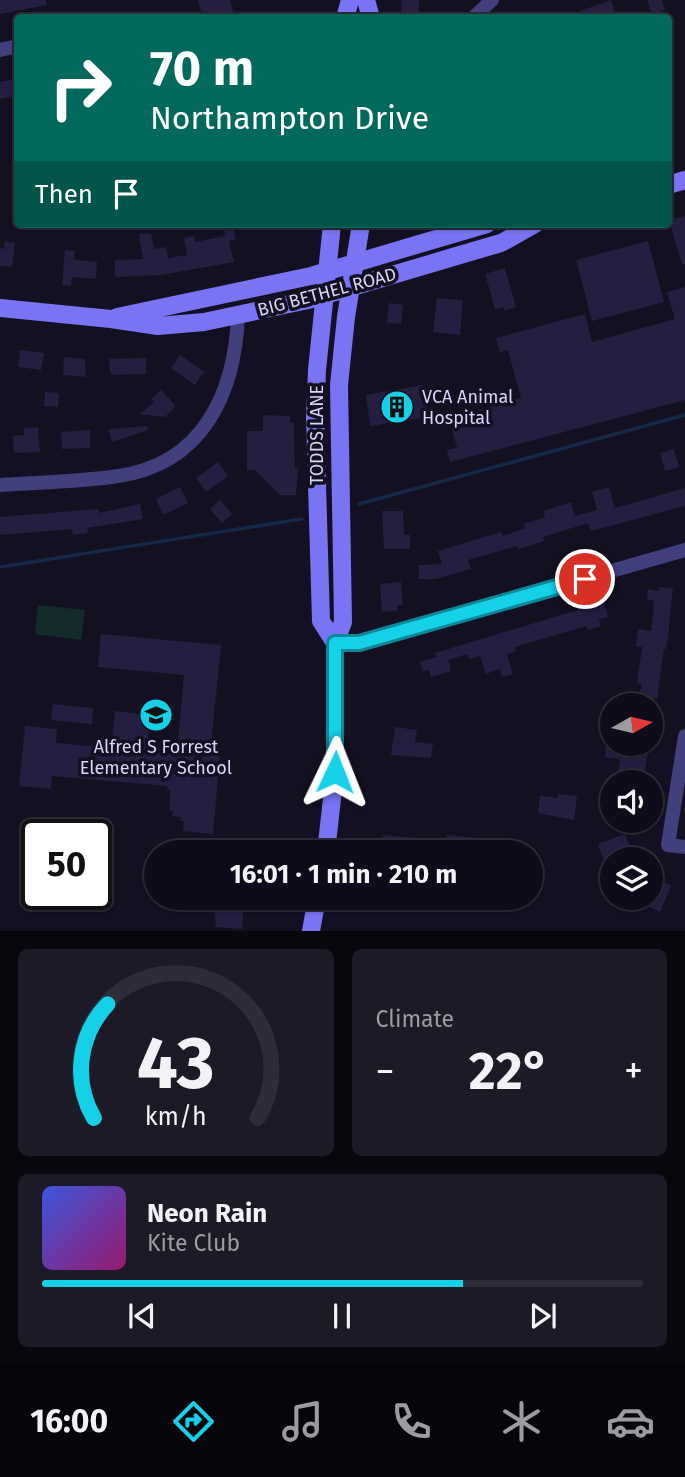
<!DOCTYPE html>
<meta charset="utf-8">
<style>
:root{--surface:#0e0c1a;--page:#1c1a27;--text:#f1f3f6;--muted:#9b9ba2;--line:#2e2c39;--accent:#14d1e8}
body{margin:0;font-family:"Fira Sans",sans-serif;background:var(--page);color:var(--text);height:100vh;display:flex;flex-direction:column;font-size:26px;white-space:nowrap}
*{box-sizing:border-box;margin:0}
p{font-size:23px;color:var(--muted)}
.icon{flex:none;width:38px;height:38px;fill:none;stroke:currentColor;stroke-width:2;stroke-linecap:round;stroke-linejoin:round}
.map{position:relative;height:931px;overflow:hidden}
.sheet{display:flex;flex-direction:column;gap:18px;padding:18px;background:#08070e;flex:1}
.sheet>*{flex:none}
.top-card{position:absolute;left:14px;top:14px;width:658px;height:214px;border-radius:7px;box-shadow:0 2px 5px #0004,0 0 0 2px var(--line);background:#00695c;color:#fff;overflow:hidden}
.needle{width:46px;rotate:82deg}
.tools{position:absolute;left:600px;top:693px;display:grid;gap:14px}
.tools a{display:grid;place-items:center;width:63px;height:63px;border-radius:50%;background:var(--surface);box-shadow:0 2px 5px #0004,0 0 0 2px var(--line);font-size:35px}
.speed{position:absolute;left:21px;top:819px;display:flex;gap:14px;font-size:35px;font-weight:700;text-align:center}
.speed>*{display:grid;place-content:center;width:91px;height:91px;border-radius:50%;background:var(--surface);box-shadow:0 2px 5px #0004,0 0 0 2px var(--line);line-height:1}
.speed .limit{border:4px solid #111;border-radius:10px;background:#fff;color:#111}
.pin{position:absolute;display:grid;place-items:center;width:60px;height:60px;color:#fff;margin:-30px;border:4px solid #fff;border-radius:50%;box-shadow:0 2px 7px #0007}
.me{position:absolute;width:77px;margin:-38px;rotate:2deg;stroke-linejoin:round;filter:drop-shadow(0 0 5px #0008)}
.turn{display:flex;align-items:center;gap:24px;height:147px;padding:0 21px;font-size:32px}
.turn .icon{width:91px;height:91px;stroke-width:2.5}
.turn b{display:block;font-size:49px;line-height:60px}
.then{display:flex;align-items:center;height:66px;padding:0 21px;background:#0003;gap:14px;font-size:26px}
.big{font-size:52px;font-weight:700;line-height:1.1}
.sheet .widget{flex:1;display:flex;flex-direction:column;justify-content:center;gap:10px;min-width:0;padding:0 24px;border-radius:10px;background:var(--page)}
.sheet .dial{align-items:center;gap:0}
.dial svg{height:182px;overflow:visible;fill:none;stroke:var(--line);stroke-width:7;stroke-linecap:round;text-anchor:middle}
.dial text{fill:var(--text);stroke:none}
.song{display:flex;align-items:center;gap:21px}
.cover{width:84px;height:84px;border-radius:10px;background:linear-gradient(135deg,hsl(230 70% 55%),hsl(320 70% 35%))}
.played{height:7px;border-radius:4px;background:linear-gradient(90deg,var(--accent) 70%,var(--line) 70%)}
.keys{display:flex;justify-content:space-around;direction:ltr}
.heat{display:flex;justify-content:space-between;align-items:center;font-size:38px;direction:ltr}
.sheet .tiles{flex:1;display:grid;gap:18px;grid-template-columns:1fr 1fr}
.widget:last-child{grid-column:span 2}
.trip{position:absolute;left:144px;top:840px;width:399px;height:70px;border-radius:35px;background:var(--surface);box-shadow:0 2px 5px #0004,0 0 0 2px var(--line);font-weight:700;line-height:70px;text-align:center}
.dock{display:flex;height:112px;justify-content:space-around;align-items:center;background:#06050a;color:var(--muted)}
.dock .icon{width:49px;height:49px}
.dock .active{color:var(--accent)}
.dock b{font-size:32px;color:var(--text)}
.map>svg:first-child{display:block}
.green{fill:#132c2b}
.lines{fill:none;stroke-linecap:round;stroke-linejoin:round}
.stream{stroke:#142848;stroke-width:3.5}
.building{fill:#251e41}
.minor{stroke:#423f7d;stroke-width:14}
.secondary{stroke:#7874f3;stroke-width:18}
.route-casing{stroke:#0d8897;stroke-width:18}
.route{stroke:#14d1e8;stroke-width:12}
.labels{text-anchor:middle;stroke-width:7;stroke-linejoin:round;paint-order:stroke}
.street-label{font-size:18px;fill:#d9d5fb;stroke:#131022}
.poi-label{font-size:18px;fill:#d9d5fb;stroke:#131022;text-anchor:start}
</style>
<div class="map">
<svg width="685" height="931" viewBox="0 0 685 931">
<rect width="100%" height="100%" fill="#131022"/>
<path class="green" d="M 38,605 L 85,610 L 81,640 L 35,634 Z"/>
<g class="lines">
<path class="stream" d="M 359,504 L 685,415
M 0,567 L 302,519"/>
</g>
<path class="building" d="M 0,0 L 46,0 L 47,5 L 0,14 Z
M 198,0 L 230,0 L 235,18 L 203,18 Z
M 401,0 L 419,0 L 419,18 L 402,18 Z
M 611,0 L 617,18 L 566,18 L 566,16 Z
M 647,0 L 662,0 L 665,10 L 652,14 Z
M 15,79 L 18,95 L 0,99 L 0,82 Z
M 685,216 L 685,264 L 682,264 L 669,220 Z
M 233,228 L 236,239 L 229,241 L 234,262 L 161,275 L 115,277 L 115,260 L 143,259 L 139,234 L 151,233 L 154,249 L 166,247 L 168,258 L 187,255 L 184,238 L 194,236 L 195,242 L 225,236 L 224,230 Z
M 5,241 L 15,243 L 12,267 L 0,266 L 0,248 L 4,249 Z
M 648,241 L 664,302 L 592,321 L 576,260 Z
M 65,250 L 75,251 L 74,260 L 97,262 L 96,279 L 72,277 L 71,286 L 62,285 Z
M 505,268 L 516,307 L 505,311 L 503,307 L 495,309 L 485,274 Z
M 685,287 L 685,400 L 450,462 L 447,450 L 457,448 L 449,418 L 521,398 L 508,350 L 500,352 L 496,338 L 585,314 L 592,342 L 675,319 L 667,292 Z
M 437,298 L 463,300 L 460,335 L 433,332 Z
M 389,303 L 403,305 L 401,324 L 387,323 Z
M 20,350 L 44,353 L 41,370 L 18,367 Z
M 180,355 L 206,373 L 203,373 L 195,385 L 171,368 Z
M 64,357 L 85,359 L 86,377 L 63,375 Z
M 146,358 L 146,374 L 113,375 L 110,372 L 109,359 Z
M 423,385 L 428,417 L 370,426 L 366,395 Z
M 161,390 L 176,406 L 165,417 L 140,414 L 154,402 L 151,399 Z
M 45,392 L 59,393 L 58,407 L 44,406 Z
M 263,415 L 290,416 L 290,423 L 294,423 L 295,468 L 298,468 L 296,495 L 280,495 L 255,470 L 247,470 L 247,431 L 263,431 Z
M 147,426 L 148,430 L 112,442 L 108,429 Z
M 38,427 L 40,452 L 14,453 L 13,436 L 24,435 L 24,428 Z
M 90,430 L 90,448 L 62,449 L 61,432 Z
M 674,449 L 679,467 L 665,471 L 660,453 Z
M 218,462 L 228,476 L 206,492 L 196,478 Z
M 180,487 L 188,503 L 163,515 L 156,499 Z
M 609,487 L 615,508 L 685,488 L 685,506 L 591,531 L 588,523 L 543,537 L 544,541 L 519,549 L 517,546 L 468,560 L 471,569 L 436,579 L 419,579 L 419,565 L 442,564 L 438,551 L 501,532 L 503,536 L 525,528 L 524,524 L 545,517 L 543,511 L 571,502 L 575,516 L 597,510 L 592,492 Z
M 220,500 L 232,514 L 222,523 L 210,509 Z
M 140,504 L 143,519 L 87,528 L 88,533 L 73,535 L 72,529 L 0,535 L 0,517 L 98,509 L 99,513 Z
M 382,511 L 403,511 L 404,535 L 410,535 L 410,549 L 384,549 Z
M 401,582 L 403,605 L 397,605 L 397,611 L 382,612 L 380,584 Z
M 659,587 L 673,588 L 668,636 L 666,649 L 664,649 L 657,699 L 639,696 L 642,684 L 637,683 L 642,647 L 636,646 L 638,629 L 651,631 L 654,606 L 653,600 L 647,600 L 648,589 L 658,591 Z
M 604,602 L 608,617 L 599,619 L 601,626 L 588,630 L 586,626 L 515,647 L 516,651 L 507,654 L 513,674 L 502,677 L 500,669 L 486,674 L 480,656 L 470,659 L 467,654 L 448,660 L 451,671 L 431,677 L 429,670 L 423,671 L 420,662 L 436,657 L 435,653 Z
M 101,634 L 221,645 L 210,754 L 220,755 L 213,834 L 183,831 L 184,821 L 180,821 L 181,817 L 172,816 L 173,811 L 169,810 L 170,790 L 167,790 L 168,786 L 52,776 L 51,789 L 19,786 L 25,726 L 57,729 L 56,743 L 111,748 L 115,711 L 150,715 L 147,752 L 177,754 L 184,675 L 98,667 Z
M 53,704 L 93,708 L 92,724 L 51,720 Z
M 395,727 L 417,730 L 415,742 L 433,744 L 431,758 L 391,755 Z
M 606,742 L 620,744 L 620,748 L 648,753 L 643,779 L 618,775 L 620,759 L 605,757 Z
M 558,794 L 577,796 L 574,820 L 538,813 L 540,796 L 558,798 Z
M 625,834 L 635,859 L 603,859 L 598,844 Z
M 383,835 L 446,841 L 447,835 L 496,840 L 494,852 L 382,852 Z
M 612,870 L 612,885 L 606,891 L 598,883 Z
M 651,876 L 671,886 L 660,912 L 647,906 L 651,898 Z
M 219,900 L 244,902 L 242,929 L 216,927 L 214,909 L 218,909 Z"/>
<g class="lines">
<path class="minor" d="M 473,18 L 492,0
M 0,50 L 18,46
M 0,485 C 39,482 80,482 118,476 C 203,464 235,393 238,315
M 335,643 L 359,643 L 685,550
M 685,736 L 668,845 L 685,847"/>
<path class="secondary" d="M 366,0 L 371,18
M 345,18 L 350,0
M 668,185 L 685,180
M 332,224 L 317,370 L 315,416 L 321,621 L 335,643
M 0,308 L 111,319 L 158,326 L 204,322 L 308,300 L 453,257 L 501,243 L 535,224
M 117,317 L 311,276 L 487,224
M 326,852 L 335,772 L 335,643 L 343,622 L 339,385 L 346,317 L 361,224
M 311,931 L 317,898"/>
</g>
<g class="lines">
<defs>
<path id="route" d="M 335,772 L 335,643 L 359,643 L 585,579"/>
</defs>
<use href="#route" class="route-casing"/>
<use href="#route" class="route"/>
</g>
<defs>
<symbol id="building-disc" viewBox="-11 -11 22 22"><circle r="9.5" fill="#14d1e8" stroke="#131022"/><path d="M-4-6H4V6H1V3H-1V6H-4ZM-2.5-4.3h1.7v1.8h-1.7ZM.8-4.3h1.7v1.8H.8ZM-2.5-1h1.7V.8h-1.7ZM.8-1h1.7V.8H.8Z" fill="#111"/></symbol>
<symbol id="school-disc" viewBox="-11 -11 22 22"><circle r="9.5" fill="#14d1e8" stroke="#131022"/><path d="M0-5L7-2L0 1L-7-2ZM-4 1L0 2.5L4 1V4Q0 6-4 4Z" fill="#111"/></symbol>
</defs>
<g fill-rule="evenodd">
<use href="#building-disc" x="378" y="388" width="38" height="38"/>
<use href="#school-disc" x="137" y="696" width="38" height="38"/>
</g>
<g class="labels">
<g class="street-label">
<text transform="translate(327 292) rotate(-15)" y="6">BIG BETHEL ROAD</text>
<text transform="translate(317 435) rotate(-90)" y="6">TODDS LANE</text>
</g>
<g class="poi-label">
<text x="422" y="403">VCA Animal<tspan x="422" dy="21">Hospital</tspan></text>
<text x="156" y="753" text-anchor="middle">Alfred S Forrest<tspan x="156" dy="21">Elementary School</tspan></text>
</g>
</g>
</svg>
<div class="tools">
<a><svg class="needle" viewBox="-14 -14 28 28"><path d="M0-13l5 13h-10z" fill="#e53935"/><path d="M0 13l5-13h-10z" fill="#9b9ba2"/></svg></a>
<a><svg class="icon" aria-label="sound" viewBox="0 0 24 24"><path d="M4 9h4l5-4v14l-5-4H4zM17 9q2 3 0 6"/></svg></a>
<a><svg class="icon" aria-label="layers" viewBox="0 0 24 24"><path d="M12 4l9 5-9 5-9-5zM3 14l9 5 9-5"/></svg></a>
</div>
<div class="speed"><div class="limit">50</div></div>
<div class="pin" style="left:585px;top:579px;background:#d93025"><svg class="icon" aria-label="arrive" viewBox="0 0 24 24"><path d="M6 21V4h12l-3 4 3 4H6"/></svg></div>
<svg class="me" style="left:335px;top:772px" viewBox="-20 -20 40 40"><path d="M0-17L14 15 0 8-14 15z" fill="#14d1e8" stroke="#fff" stroke-width="4"/></svg>
<div class="trip">16:01 · 1 min · 210 m</div>
<div class="top-card">
<div class="turn"><svg class="icon" aria-label="right" viewBox="0 0 24 24"><path d="M7 20v-9h11M14 6l5 5-5 5"/></svg><div><b>70 m</b>Northampton Drive</div></div>
<div class="then">Then<svg class="icon" aria-label="arrive" viewBox="0 0 24 24"><path d="M6 21V4h12l-3 4 3 4H6"/></svg></div>
</div>
</div>
<section class="sheet">
<div class="tiles">
<div class="widget dial"><svg viewBox="0 0 100 80">
<path d="M14 69A42 42 0 1 1 86 69"/>
<path d="M14 69A42 42 0 0 1 20 19" stroke="#14d1e8"/>
<text x="50" y="56" font-size="32" font-weight="700">43</text>
<text x="50" y="72" font-size="11">km/h</text>
</svg></div>
<div class="widget"><p>Climate</p>
<div class="heat"><a>−</a><b class="big">22°</b><a>+</a></div>
</div>
<div class="widget">
<div class="song"><i class="cover"></i><div><b>Neon Rain</b><p>Kite Club</p></div></div>
<div class="played"></div>
<div class="keys"><svg class="icon" aria-label="previous" viewBox="0 0 24 24"><path d="M18 5L8 12l10 7zM5 5v14"/></svg><svg class="icon" aria-label="pause" viewBox="0 0 24 24"><path d="M8 5v14M16 5v14"/></svg><svg class="icon" aria-label="next" viewBox="0 0 24 24"><path d="M6 5l10 7-10 7zM19 5v14"/></svg></div>
</div>
</div>
</section>
<nav class="dock">
<b>16:00</b>
<svg class="icon active" aria-label="directions" viewBox="0 0 24 24"><path d="M12 3l9 9-9 9-9-9zM9 14v-3h6M13 9l2 2-2 2"/></svg>
<svg class="icon" aria-label="music" viewBox="0 0 24 24"><path d="M9 18V5l10-2v13"/><circle cx="6" cy="18" r="3"/><circle cx="16" cy="16" r="3"/></svg>
<svg class="icon" aria-label="phone" viewBox="0 0 24 24"><path d="M5 4h4l2 5-3 2q2 4 5 5l2-3 5 2v4C11 20 4 13 5 4z"/></svg>
<svg class="icon" aria-label="climate" viewBox="0 0 24 24"><path d="M12 3v18M4 7l16 10M4 17L20 7"/></svg>
<svg class="icon" aria-label="car" viewBox="0 0 24 24"><path d="M5 17H2v-5l4-1 3-4h7l3 4 3 1v5h-3M9 17h6M6 11h13"/><circle cx="7" cy="17" r="2"/><circle cx="17" cy="17" r="2"/></svg>
</nav>
